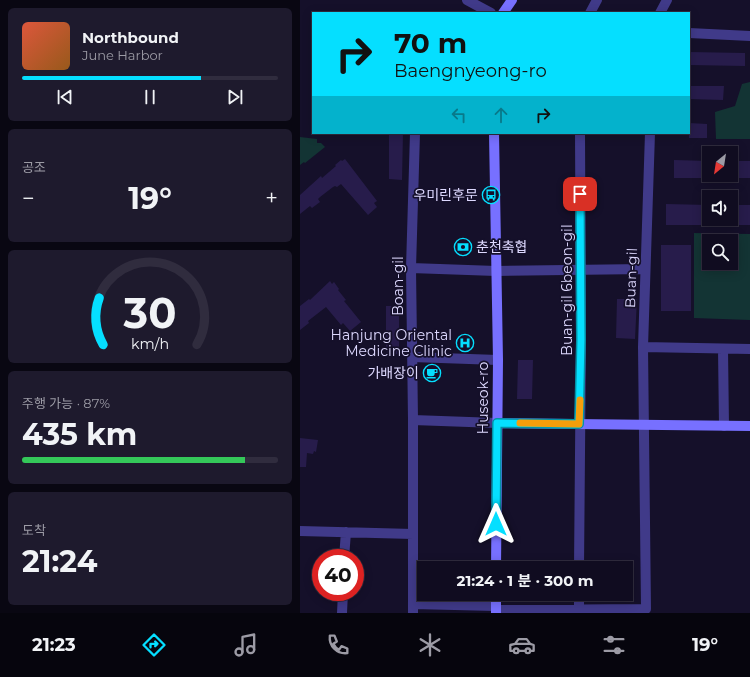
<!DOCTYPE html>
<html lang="ko">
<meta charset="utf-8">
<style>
:root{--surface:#100c20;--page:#1e1a2d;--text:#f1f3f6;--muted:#9c9ba5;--line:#302c3e;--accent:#05dfff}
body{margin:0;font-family:Montserrat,"Noto Sans KR",sans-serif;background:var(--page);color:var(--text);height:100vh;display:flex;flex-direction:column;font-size:15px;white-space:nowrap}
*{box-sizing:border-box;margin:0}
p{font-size:13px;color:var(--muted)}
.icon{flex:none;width:22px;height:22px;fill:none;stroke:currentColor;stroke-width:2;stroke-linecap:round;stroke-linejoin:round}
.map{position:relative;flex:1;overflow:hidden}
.panel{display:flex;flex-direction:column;gap:8px;padding:8px;background:#090712;width:300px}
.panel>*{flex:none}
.top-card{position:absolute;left:12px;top:12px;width:378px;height:122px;border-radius:0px;box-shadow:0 2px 10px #0003,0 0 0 1px var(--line);background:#05dfff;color:#111;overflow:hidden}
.needle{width:26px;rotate:210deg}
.fabs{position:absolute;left:402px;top:146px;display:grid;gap:8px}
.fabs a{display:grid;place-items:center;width:36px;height:36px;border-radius:0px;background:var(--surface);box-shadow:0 2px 10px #0003,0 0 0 1px var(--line);font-size:20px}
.speed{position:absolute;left:12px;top:549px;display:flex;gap:8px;font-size:20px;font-weight:700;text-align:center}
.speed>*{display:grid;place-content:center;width:52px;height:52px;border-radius:50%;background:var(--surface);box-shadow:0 2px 10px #0003,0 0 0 1px var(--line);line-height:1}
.speed .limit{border:6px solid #d22;background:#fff;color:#111}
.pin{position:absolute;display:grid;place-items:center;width:34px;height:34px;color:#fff;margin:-17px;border-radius:8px;box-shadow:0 2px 6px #0006}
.me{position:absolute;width:44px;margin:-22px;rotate:0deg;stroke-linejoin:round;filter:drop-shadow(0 0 3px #0008)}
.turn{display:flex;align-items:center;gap:14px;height:84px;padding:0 16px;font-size:18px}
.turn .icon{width:52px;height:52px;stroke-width:2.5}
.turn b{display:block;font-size:28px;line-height:34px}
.lanes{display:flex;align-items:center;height:38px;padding:0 16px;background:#0003;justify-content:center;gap:20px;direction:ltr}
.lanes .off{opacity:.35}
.big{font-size:30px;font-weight:700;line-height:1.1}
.panel .card{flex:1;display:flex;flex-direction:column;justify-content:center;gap:6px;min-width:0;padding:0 14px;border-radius:6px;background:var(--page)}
.panel .dial{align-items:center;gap:0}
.dial svg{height:104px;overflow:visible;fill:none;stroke:var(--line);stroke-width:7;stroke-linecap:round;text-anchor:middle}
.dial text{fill:var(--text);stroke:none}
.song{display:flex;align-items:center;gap:12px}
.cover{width:48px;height:48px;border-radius:6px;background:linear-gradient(135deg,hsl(10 70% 55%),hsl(30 70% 35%))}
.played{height:4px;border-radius:2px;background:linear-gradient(90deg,var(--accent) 70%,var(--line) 70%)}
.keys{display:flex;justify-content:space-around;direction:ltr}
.heat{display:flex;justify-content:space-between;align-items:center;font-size:22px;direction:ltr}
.charge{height:6px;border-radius:3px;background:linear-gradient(90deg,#34c759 87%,var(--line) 0)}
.trip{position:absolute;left:117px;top:561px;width:216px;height:40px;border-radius:0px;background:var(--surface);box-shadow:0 2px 10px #0003,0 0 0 1px var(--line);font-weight:700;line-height:40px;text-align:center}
.tabs{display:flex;height:64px;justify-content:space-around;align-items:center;background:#06050d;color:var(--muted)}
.tabs .icon{width:28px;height:28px}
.tabs .on{color:var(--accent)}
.tabs b{font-size:18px;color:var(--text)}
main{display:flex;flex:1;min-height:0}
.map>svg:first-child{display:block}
.green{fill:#133434;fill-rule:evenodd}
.building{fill:#271c4b}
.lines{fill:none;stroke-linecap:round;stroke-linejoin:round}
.street{stroke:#403a89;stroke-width:10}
.secondary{stroke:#7770ff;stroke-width:10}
.route-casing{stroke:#0391a6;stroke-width:10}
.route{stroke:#05dfff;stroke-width:7}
.slow{stroke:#f59e0b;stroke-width:7}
.labels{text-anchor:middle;stroke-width:3.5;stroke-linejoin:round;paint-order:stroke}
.poi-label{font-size:14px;fill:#ded9ff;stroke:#15102a;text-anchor:end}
.street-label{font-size:14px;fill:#ded9ff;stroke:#15102a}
</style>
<main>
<section class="panel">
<div class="card">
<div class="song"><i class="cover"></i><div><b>Northbound</b><p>June Harbor</p></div></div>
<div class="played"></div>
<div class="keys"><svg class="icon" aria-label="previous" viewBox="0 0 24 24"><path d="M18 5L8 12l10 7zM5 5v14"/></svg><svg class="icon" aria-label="pause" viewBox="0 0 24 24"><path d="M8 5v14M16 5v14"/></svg><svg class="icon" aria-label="next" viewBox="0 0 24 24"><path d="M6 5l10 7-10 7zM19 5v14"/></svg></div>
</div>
<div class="card"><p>공조</p>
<div class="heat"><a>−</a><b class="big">19°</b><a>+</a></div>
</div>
<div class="card dial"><svg viewBox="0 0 100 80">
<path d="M14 69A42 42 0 1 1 86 69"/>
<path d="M14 69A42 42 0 0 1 11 33" stroke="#05dfff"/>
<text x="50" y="56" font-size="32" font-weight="700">30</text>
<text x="50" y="72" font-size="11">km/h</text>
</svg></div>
<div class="card"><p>주행 가능 · 87%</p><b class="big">435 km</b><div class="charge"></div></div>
<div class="card"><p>도착</p><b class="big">21:24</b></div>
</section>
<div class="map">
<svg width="450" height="613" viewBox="0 0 450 613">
<rect width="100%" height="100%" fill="#15102a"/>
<path class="green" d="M 450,82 L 450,139 L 416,139 L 415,112 L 435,106 L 442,84 Z
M 0,137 L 17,139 L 17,143 L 21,143 L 25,147 L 5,163 L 4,162 L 0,165 Z
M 394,233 L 450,234 L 450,320 L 394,318 ZM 409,241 L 431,241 L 431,263 L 409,263 Z"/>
<path class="building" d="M 389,52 L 445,53 L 445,66 L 389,65 Z
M 389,86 L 424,86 L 423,100 L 389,99 Z
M 389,123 L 407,124 L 407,138 L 389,138 Z
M 89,133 L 103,133 L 102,180 L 89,179 Z
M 45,159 L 77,201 L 74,203 L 77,207 L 68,215 L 41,184 L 37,187 L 35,186 L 33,187 L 20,197 L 18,199 L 20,202 L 12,208 L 10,206 L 0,214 L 0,195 L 21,176 L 22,178 L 36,166 L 35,165 L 41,160 L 42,161 Z
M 374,160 L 409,161 L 409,178 L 374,178 Z
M 431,161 L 450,161 L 450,178 L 431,178 Z
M 366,204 L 409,205 L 409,225 L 366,225 Z
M 431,205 L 450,205 L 450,225 L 431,225 Z
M 361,245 L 391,245 L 391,311 L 361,311 Z
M 30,281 L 32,284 L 34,282 L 39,289 L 38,290 L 46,300 L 44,301 L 61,322 L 50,331 L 43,323 L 41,325 L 26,307 L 8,321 L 9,323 L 0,330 L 0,306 L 9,299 L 10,300 Z
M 317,299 L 337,299 L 335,339 L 316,338 Z
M 86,306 L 99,306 L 99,354 L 86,354 Z
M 218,360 L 233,360 L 232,399 L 217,399 Z
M 0,438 L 18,440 L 16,452 L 14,451 L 13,454 L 7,453 L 6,467 L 0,467 Z"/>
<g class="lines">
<path class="street" d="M 167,0 L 191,13
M 290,13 L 297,0
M 360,13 L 367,0
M 389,33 L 450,36
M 111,268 L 196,271 L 345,269
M 343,347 L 450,349
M 423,349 L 424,426
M 112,357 L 198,360
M 113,420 L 197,423
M 0,531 L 113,534
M 44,558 L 46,532
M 279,568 L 281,340 L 280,133
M 113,604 L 196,606
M 279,609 L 279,594
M 196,610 L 346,609 L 343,347 L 350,133
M 42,613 L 43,592
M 113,613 L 113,420 L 111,268 L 115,133"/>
<path class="secondary" d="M 203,13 L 212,0
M 194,133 L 198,360 L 196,568
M 197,423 L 450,426
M 196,613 L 196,594"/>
</g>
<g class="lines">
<defs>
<path id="route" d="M 196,524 L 197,423 L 279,424 L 281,340 L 280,194"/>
</defs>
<use href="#route" class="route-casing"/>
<use href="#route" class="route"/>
<path class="slow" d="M 220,423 L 279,424 L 280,400"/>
</g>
<defs>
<symbol id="bus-ring" viewBox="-11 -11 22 22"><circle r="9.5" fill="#15102a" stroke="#05dfff" stroke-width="1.5"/><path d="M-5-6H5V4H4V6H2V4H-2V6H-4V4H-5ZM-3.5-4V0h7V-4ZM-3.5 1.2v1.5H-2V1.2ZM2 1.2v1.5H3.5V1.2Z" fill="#05dfff"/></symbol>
<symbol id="bank-ring" viewBox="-11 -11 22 22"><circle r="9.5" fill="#15102a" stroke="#05dfff" stroke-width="1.5"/><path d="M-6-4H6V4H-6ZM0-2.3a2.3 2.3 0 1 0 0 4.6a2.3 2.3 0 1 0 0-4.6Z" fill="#05dfff"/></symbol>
<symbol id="hospital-ring" viewBox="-11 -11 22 22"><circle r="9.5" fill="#15102a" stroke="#05dfff" stroke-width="1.5"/><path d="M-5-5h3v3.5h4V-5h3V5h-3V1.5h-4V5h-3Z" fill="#05dfff"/></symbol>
<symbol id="cafe-ring" viewBox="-11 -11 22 22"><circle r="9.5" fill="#15102a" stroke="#05dfff" stroke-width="1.5"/><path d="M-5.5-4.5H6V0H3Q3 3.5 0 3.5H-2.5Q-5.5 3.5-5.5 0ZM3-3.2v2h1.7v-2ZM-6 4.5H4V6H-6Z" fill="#05dfff"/></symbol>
</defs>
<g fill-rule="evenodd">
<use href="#bus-ring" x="181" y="185" width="20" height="20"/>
<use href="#bank-ring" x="153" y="237" width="20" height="20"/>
<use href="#hospital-ring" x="155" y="333" width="20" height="20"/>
<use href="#cafe-ring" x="122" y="363" width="20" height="20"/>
</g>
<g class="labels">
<g class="poi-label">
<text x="178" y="200">우미린후문</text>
<text x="176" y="252" text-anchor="start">춘천축협</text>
<text x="152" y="340">Hanjung Oriental<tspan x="152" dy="16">Medicine Clinic</tspan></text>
<text x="119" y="378">가배장이</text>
</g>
<g class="street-label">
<text transform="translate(331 278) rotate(-88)" y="5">Buan-gil</text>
<text transform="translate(98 286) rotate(-90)" y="5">Boan-gil</text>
<text transform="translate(267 290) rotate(-90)" y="5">Buan-gil 6beon-gil</text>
<text transform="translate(183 398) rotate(-90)" y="5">Huseok-ro</text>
</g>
</g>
</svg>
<div class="fabs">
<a><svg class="needle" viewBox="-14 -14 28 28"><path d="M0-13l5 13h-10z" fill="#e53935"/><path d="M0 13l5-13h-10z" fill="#9c9ba5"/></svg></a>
<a><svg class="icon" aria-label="sound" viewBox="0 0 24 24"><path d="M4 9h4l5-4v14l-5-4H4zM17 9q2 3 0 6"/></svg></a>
<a><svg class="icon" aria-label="search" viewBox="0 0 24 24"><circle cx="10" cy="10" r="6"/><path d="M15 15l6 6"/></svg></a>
</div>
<div class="speed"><div class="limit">40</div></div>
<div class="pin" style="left:280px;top:194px;background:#d93025"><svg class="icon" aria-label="arrive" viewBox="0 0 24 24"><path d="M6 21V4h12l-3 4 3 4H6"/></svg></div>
<svg class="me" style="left:196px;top:524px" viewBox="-20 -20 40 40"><path d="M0-17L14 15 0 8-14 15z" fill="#05dfff" stroke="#fff" stroke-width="4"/></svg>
<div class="trip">21:24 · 1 분 · 300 m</div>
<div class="top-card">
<div class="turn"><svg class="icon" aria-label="right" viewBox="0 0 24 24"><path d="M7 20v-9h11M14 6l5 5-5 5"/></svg><div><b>70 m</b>Baengnyeong-ro</div></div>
<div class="lanes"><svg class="icon off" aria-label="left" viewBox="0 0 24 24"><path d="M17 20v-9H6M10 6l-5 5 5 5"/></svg><svg class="icon off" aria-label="ahead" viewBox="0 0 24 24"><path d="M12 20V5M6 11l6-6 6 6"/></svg><svg class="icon" aria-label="right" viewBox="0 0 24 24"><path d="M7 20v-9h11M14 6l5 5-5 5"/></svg></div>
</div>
</div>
</main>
<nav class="tabs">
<b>21:23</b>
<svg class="icon on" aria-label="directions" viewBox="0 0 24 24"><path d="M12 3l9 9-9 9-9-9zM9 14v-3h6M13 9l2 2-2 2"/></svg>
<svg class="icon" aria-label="music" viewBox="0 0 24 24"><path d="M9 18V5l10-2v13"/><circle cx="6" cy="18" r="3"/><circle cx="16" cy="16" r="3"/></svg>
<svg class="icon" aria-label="phone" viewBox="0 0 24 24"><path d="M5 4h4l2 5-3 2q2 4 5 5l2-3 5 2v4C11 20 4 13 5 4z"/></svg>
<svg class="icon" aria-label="climate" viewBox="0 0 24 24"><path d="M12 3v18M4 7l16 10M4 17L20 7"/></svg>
<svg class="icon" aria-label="car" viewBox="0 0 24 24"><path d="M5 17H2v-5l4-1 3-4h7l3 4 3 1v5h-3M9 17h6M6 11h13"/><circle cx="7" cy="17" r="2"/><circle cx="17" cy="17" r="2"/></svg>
<svg class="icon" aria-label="filters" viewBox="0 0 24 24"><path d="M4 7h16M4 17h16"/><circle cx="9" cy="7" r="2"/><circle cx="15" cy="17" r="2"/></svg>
<b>19°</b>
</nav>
